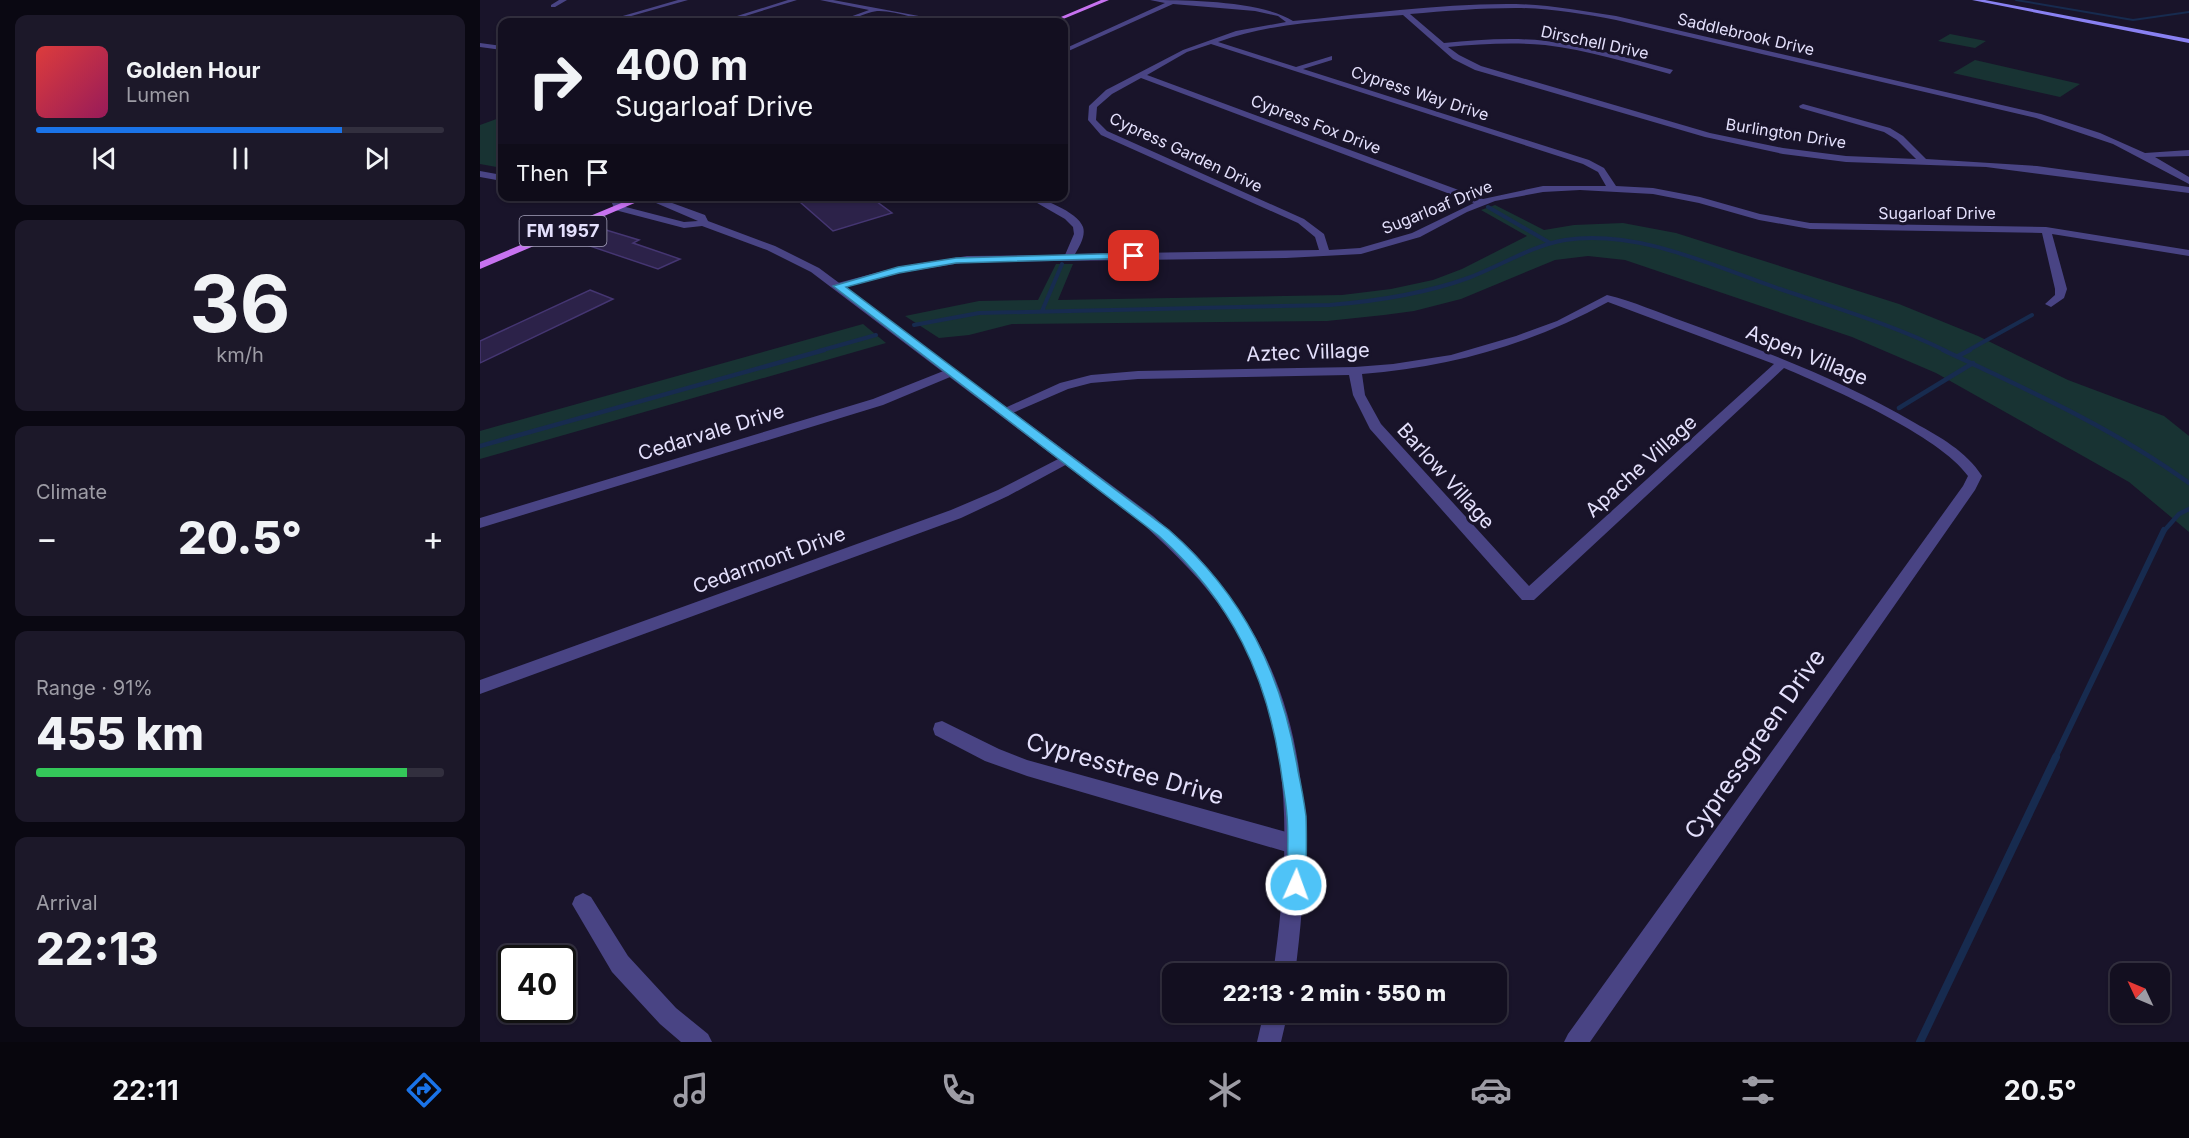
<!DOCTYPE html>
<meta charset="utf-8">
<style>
:root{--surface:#130f20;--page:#1c1829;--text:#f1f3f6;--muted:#9d9ca5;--line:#322f3e;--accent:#1a73e8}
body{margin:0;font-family:Inter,sans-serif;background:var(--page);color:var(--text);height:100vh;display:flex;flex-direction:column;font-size:22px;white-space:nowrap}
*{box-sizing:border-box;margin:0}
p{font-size:20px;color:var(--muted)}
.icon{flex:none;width:33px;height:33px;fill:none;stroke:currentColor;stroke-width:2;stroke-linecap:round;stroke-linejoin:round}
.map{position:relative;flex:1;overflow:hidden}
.details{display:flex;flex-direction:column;gap:15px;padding:15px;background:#0a0812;width:480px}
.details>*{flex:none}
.top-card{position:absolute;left:18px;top:18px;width:570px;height:183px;border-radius:12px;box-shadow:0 2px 4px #0004,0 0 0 2px var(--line);background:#130f20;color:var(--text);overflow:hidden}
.needle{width:39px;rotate:314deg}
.controls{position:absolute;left:1630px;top:963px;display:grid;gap:12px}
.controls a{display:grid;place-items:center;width:60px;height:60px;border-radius:12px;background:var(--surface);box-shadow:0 2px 4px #0004,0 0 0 2px var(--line);font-size:30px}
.speed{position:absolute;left:18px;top:945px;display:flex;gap:12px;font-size:30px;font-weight:700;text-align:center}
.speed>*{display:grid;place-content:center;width:78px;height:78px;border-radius:50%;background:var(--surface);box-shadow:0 2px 4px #0004,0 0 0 2px var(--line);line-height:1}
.speed .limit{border:3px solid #111;border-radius:9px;background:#fff;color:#111}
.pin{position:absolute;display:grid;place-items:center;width:51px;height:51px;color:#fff;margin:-26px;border-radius:12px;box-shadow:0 3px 9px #0006}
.me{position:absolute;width:66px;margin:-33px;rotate:2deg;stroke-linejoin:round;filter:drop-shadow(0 0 4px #0008)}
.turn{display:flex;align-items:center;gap:21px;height:126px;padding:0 18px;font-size:27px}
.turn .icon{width:78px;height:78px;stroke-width:2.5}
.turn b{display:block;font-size:42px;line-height:51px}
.then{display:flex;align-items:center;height:57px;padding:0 18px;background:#0003;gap:12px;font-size:22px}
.big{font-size:45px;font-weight:800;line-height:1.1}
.details .tile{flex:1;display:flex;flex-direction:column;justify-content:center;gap:9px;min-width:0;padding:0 21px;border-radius:12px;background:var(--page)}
.details .dial{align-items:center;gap:0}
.dial b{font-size:78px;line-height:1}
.song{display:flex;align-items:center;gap:18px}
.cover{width:72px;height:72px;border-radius:9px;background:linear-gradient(135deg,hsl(0 70% 55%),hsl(330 70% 35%))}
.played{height:6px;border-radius:3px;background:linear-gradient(90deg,var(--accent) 75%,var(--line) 75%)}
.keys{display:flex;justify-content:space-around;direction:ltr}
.heat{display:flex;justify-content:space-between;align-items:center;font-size:33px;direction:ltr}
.charge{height:9px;border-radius:4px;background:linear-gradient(90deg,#34c759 91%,var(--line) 0)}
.trip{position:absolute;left:682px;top:963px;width:345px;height:60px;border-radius:12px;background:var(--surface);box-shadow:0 2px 4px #0004,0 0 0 2px var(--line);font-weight:800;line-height:60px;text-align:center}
.tabs{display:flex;height:96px;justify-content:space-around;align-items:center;background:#08060d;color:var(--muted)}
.tabs .icon{width:42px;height:42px}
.tabs .selected{color:var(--accent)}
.tabs b{font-size:27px;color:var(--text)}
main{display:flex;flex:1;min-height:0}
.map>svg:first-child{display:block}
.green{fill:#183333}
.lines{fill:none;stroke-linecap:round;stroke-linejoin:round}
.stream-far4{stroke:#172b4f;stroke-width:2}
.stream-far3{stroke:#172b4f;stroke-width:4}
.stream-far2{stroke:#172b4f;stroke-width:4.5}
.stream-far1{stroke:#172b4f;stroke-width:6}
.stream{stroke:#172b4f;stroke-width:8}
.building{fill:#2c2249;stroke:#453672;stroke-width:1.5}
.minor{fill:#494484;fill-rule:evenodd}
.tertiary{fill:#494484;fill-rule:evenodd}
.secondary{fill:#8981f2;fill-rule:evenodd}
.primary{fill:#c772f0;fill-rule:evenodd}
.route{fill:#4fc3f7;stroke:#337fa1;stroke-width:1.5}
.labels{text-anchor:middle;stroke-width:6;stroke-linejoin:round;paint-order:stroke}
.far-street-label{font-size:16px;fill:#e4e0fc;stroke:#19142a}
.shield{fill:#19142a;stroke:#a7a3bd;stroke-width:1.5}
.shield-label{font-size:18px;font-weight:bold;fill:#e4e0fc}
.street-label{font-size:20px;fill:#e4e0fc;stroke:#19142a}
.near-street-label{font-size:24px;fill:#e4e0fc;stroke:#19142a}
</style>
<main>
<section class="details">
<div class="tile">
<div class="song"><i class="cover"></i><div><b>Golden Hour</b><p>Lumen</p></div></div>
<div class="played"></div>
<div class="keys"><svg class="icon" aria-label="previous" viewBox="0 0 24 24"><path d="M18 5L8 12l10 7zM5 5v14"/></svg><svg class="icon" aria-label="pause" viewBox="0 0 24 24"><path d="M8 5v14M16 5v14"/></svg><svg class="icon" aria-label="next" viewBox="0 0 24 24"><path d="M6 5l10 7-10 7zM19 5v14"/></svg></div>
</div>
<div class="tile dial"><b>36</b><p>km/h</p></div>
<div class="tile"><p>Climate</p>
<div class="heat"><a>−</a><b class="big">20.5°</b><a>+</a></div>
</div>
<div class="tile"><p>Range · 91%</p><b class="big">455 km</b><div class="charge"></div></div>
<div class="tile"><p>Arrival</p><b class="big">22:13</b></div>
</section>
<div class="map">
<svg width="1709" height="1042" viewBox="0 0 1709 1042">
<rect width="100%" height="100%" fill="#19142a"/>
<path class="green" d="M 1470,34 L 1506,41 L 1495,48 L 1458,41 Z
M 1495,60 L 1600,84 L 1580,97 L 1473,73 Z
M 22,117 L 22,168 L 0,164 L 0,125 Z
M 1015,205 L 1064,230 L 1094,225 L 1143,223 L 1196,233 L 1419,304 L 1498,336 L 1588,380 L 1684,416 L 1709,436 L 1709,532 L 1649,482 L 1456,373 L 1372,337 L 1145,260 L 1108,256 L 1075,260 L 981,299 L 934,311 L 904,315 L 847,321 L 532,324 L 489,335 L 459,338 L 425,316 L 499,301 L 558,300 L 576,264 L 593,264 L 578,300 L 862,295 L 911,289 L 953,280 L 982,269 L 1047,236 L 1001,210 Z
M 383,324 L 406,343 L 0,459 L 0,431 Z"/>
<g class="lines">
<path class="stream-far4" d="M 1536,0 L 1653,20 L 1709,12"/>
<path class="stream-far3" d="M 1008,207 L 1070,243
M 562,311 L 582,264
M 434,325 L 499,313 L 850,305 C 897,301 944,294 988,278 C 1020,266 1051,246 1085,240 C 1158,229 1233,266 1300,289 C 1356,308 1413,325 1466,351
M 339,351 L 396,335
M 1487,351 L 1552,315"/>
<path class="stream-far2" d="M 1463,350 C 1548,390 1633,428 1709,483
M 1478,356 L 1490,350
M 1419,408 L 1493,363
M 0,446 L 344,350
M 1683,532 L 1699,514 L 1709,509"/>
<path class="stream-far1" d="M 1575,758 L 1684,530"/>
<path class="stream" d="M 1440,1042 L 1576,757"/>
</g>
<path class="building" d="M 337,196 L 389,196 L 412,213 L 353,231 L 320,202 Z
M 126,230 L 159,240 L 153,243 L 200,259 L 178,269 L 98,242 Z
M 110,290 L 133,299 L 0,363 L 0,341 Z"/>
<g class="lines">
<path class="minor" d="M 79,0 L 87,0 L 75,7 L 71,7 L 71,5 Z
M 198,0 L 208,0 L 130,22 L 122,22 Z
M 308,0 L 317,0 L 246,22 L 238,22 Z
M 340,0 L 353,0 L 471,22 C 447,25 419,10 397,11 C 383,13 371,22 356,22 L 389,10 Z
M 670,0 C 708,0 782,1 813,21 C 887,14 962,3 1036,4 C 1070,5 1103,11 1136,16 L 1561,114 L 1620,133 L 1665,153 L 1709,150 L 1709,156 L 1675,157 L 1709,177 L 1709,184 L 1633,144 L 1556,118 L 1136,20 C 1103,14 1069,8 1036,8 C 1000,8 965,11 930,14 L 964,43 C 997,40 1032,37 1066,41 C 1109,46 1151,59 1193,70 L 1190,74 C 1149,63 1107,50 1065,45 C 1033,42 1000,44 968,47 L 979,55 L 1001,66 L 1230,133 L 1303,148 L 1366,156 L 1436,159 L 1417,140 L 1404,132 L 1320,108 L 1319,106 L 1323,104 L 1410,128 L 1423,136 L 1446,159 L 1557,166 L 1709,187 L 1709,193 L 1506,167 L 1366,162 L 1303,154 L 1225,137 L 995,70 L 973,59 L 923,15 C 862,20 796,21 738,42 L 816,67 L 852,56 L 852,60 L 823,69 L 1109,160 L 1124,168 L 1136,186 L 1173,188 L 1220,197 L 1280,214 L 1330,223 L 1566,227 L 1709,250 L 1709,256 L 1572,234 L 1587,289 L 1584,298 L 1571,307 L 1565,304 L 1575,295 L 1575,289 L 1562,233 L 1330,229 L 1279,220 L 1219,203 L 1173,194 L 1100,190 L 1063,192 L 1015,201 L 987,212 L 940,237 L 881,254 L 806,258 L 487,262 L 419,273 L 358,289 L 354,288 L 354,284 L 418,267 L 487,256 L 585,255 L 594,234 L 593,227 L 585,219 L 545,196 C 559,196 598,212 603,227 C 606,236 599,247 595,254 L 839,250 L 835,237 L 818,223 L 621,135 L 608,120 L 609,106 L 626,90 L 703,50 L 756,31 L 806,22 L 798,16 L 775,11 L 693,4 L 584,53 L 584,49 L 685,3 ZM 731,44 L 1103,164 L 1118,172 L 1126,186 L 1063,186 L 1003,199 L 667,75 L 707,52 ZM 661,78 L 994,203 L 932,233 L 880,248 L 849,250 L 844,234 L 824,219 L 627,131 L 616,120 L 617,107 L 632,94 Z
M 0,43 L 22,46 L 22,50 L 0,47 Z
M 1127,295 C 1153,301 1179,313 1205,322 C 1284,351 1362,380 1435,423 C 1460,437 1486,451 1502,476 L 1495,490 L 1110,1042 L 1084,1042 L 1088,1034 L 1483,486 L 1488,476 C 1460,436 1351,388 1304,368 L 1054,600 L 1042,600 L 890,429 L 873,395 L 869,375 L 658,379 L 611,383 L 588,389 L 528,415 L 523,416 L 516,412 L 580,383 L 611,375 L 658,371 L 875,367 L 913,364 L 971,355 L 1036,336 L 1077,321 ZM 1128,302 L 1294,364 L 1049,586 L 901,424 L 885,395 L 882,374 C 971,367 1049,345 1128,302 Z
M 471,368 L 477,372 L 475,375 L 403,405 L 0,528 L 0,518 L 393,399 Z
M 586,455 L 591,456 L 593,459 L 591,462 L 528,496 L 481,518 L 0,694 L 0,680 L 471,510 L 518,490 Z
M 462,721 L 519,749 L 547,760 L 817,835 L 824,838 L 827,845 L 824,852 L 817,855 L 547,776 L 505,761 L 455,735 L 453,729 L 455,723 Z
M 103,893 L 111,897 L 148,956 L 196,1008 L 228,1034 L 232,1042 L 201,1042 L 180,1024 L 132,972 L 92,904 L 95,897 Z"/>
<path class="tertiary" d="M 0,171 L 22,175 L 22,181 L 0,177 Z
M 112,196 L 173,196 L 225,215 L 228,221 L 295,246 L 339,268 L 673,516 C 690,531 709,546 723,563 C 831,685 835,820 815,974 L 793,974 C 810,855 817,724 748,618 C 725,582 694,553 663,524 L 331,272 L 287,250 L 222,226 L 204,228 L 135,210 L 131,201 ZM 140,201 L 176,203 L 218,221 L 204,222 L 142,206 Z
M 784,1012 L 808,1012 L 801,1042 L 777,1042 Z"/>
<path class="secondary" d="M 1492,0 L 1505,0 L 1709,39 L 1709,43 Z"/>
<path class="primary" d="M 621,0 L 629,0 L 576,22 L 569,22 Z
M 158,196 L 171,196 L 0,269 L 0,262 Z"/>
</g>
<path class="route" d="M 654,253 L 659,256 L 658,258 L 476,263 L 419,273 L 366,287 L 689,530 C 764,596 802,673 818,771 C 821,785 824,801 826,816 C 827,838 826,862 826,885 L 823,891 L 816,894 L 809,891 L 807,885 C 807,862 809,839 807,816 C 806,801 803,786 801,771 C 787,675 752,602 679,536 L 353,286 L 418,267 L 476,258 Z"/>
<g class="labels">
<g class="far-street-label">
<text transform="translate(1266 34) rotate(13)" y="6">Saddlebrook Drive</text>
<text transform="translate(1115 42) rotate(12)" y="6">Dirschell Drive</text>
<text transform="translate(940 93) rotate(18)" y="6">Cypress Way Drive</text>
<text transform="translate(836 124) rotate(21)" y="6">Cypress Fox Drive</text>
<text transform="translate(1306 133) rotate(9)" y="6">Burlington Drive</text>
<text transform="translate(706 152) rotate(25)" y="6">Cypress Garden Drive</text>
<text transform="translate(957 207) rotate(-22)" y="6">Sugarloaf Drive</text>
<text x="1457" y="219">Sugarloaf Drive</text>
</g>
<rect class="shield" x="39.5" y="216" width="87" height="30" rx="4.5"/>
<g class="shield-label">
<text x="83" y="237">FM 1957</text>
</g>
<g class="street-label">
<text transform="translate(828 352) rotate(-2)" y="7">Aztec Village</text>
<text transform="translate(1327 355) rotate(22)" y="7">Aspen Village</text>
<text transform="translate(231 432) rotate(-17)" y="7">Cedarvale Drive</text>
<text transform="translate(1161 466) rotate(-42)" y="7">Apache Village</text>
<text transform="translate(966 476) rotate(48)" y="7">Barlow Village</text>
<text transform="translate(289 560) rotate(-20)" y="7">Cedarmont Drive</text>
</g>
<g class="near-street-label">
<text transform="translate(1275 744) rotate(-55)" y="8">Cypressgreen Drive</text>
<text transform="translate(645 769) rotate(16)" y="8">Cypresstree Drive</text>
</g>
</g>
</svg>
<div class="controls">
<a><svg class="needle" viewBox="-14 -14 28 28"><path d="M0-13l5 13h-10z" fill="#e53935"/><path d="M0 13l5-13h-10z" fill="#9d9ca5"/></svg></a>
</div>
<div class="speed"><div class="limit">40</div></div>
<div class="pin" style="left:654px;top:256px;background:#d93025"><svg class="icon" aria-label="arrive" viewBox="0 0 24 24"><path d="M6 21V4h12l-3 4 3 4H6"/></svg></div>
<svg class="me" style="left:816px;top:885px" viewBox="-20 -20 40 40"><circle r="17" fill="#4fc3f7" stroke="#fff" stroke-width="3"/><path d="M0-11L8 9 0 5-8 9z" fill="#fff"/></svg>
<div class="trip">22:13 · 2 min · 550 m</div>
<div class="top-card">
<div class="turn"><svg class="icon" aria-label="right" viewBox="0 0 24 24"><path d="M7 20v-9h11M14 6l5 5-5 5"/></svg><div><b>400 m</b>Sugarloaf Drive</div></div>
<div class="then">Then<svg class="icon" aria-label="arrive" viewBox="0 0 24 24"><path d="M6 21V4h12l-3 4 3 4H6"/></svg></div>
</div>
</div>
</main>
<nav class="tabs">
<b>22:11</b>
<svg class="icon selected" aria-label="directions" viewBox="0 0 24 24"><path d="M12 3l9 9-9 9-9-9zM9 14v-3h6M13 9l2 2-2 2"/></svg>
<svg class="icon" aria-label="music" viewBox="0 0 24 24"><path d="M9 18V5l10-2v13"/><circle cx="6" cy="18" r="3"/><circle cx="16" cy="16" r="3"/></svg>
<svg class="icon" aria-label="phone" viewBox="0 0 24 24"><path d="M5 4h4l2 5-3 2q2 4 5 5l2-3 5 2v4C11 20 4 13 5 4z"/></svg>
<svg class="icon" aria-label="climate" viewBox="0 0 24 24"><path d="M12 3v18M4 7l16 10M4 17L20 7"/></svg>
<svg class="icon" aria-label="car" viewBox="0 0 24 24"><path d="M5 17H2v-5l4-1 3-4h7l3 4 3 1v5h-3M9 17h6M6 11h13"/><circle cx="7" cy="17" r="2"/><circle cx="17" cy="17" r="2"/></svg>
<svg class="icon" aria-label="filters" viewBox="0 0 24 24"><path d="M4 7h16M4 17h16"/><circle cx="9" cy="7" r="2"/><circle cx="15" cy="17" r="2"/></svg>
<b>20.5°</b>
</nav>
